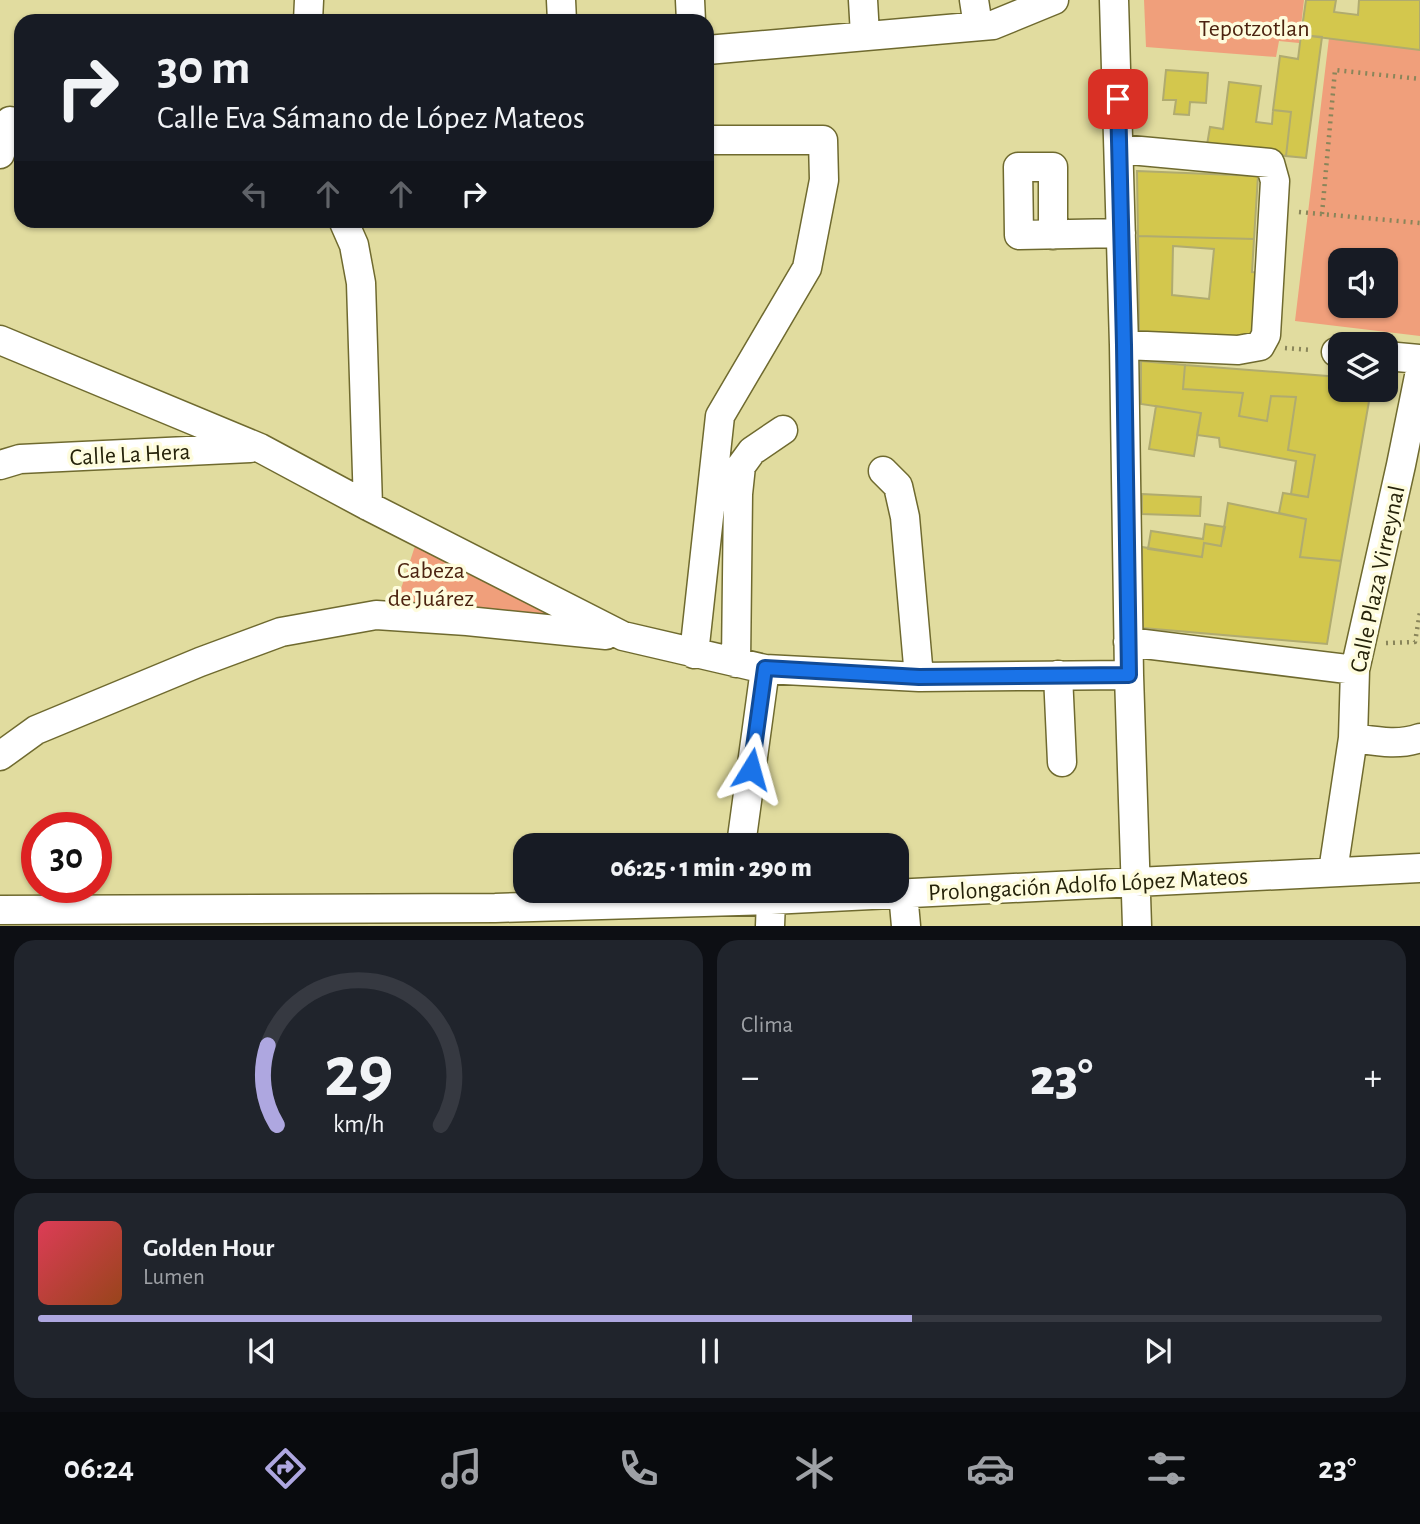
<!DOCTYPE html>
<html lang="es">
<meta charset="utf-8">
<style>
:root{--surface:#171b24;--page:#20242c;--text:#f1f3f6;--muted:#9ea1a6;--line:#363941;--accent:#aea7e0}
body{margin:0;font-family:"Alegreya Sans",sans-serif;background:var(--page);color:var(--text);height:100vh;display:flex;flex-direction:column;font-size:26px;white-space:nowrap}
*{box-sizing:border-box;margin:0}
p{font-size:23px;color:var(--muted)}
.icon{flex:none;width:38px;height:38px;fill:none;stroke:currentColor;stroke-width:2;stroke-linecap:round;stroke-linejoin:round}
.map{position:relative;height:926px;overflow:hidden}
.side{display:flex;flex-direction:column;gap:14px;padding:14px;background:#0d0f14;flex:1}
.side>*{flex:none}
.guide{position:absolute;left:14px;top:14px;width:700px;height:214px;border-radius:21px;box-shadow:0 2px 5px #0004;background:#171b24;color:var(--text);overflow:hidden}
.buttons{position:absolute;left:1328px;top:248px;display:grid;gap:14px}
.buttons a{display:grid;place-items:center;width:70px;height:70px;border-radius:14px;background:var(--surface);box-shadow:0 2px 5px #0004;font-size:35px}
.speed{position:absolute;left:21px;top:812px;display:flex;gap:14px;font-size:35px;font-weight:700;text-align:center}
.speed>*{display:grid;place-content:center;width:91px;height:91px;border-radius:50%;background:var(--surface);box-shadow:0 2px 5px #0004;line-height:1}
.speed .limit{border:10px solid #d22;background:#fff;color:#111}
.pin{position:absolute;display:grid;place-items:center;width:60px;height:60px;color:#fff;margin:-30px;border-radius:14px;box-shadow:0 4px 10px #0006}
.me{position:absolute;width:77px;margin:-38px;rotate:8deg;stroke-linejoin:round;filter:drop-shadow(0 0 5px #0008)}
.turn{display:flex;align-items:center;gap:24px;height:147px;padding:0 28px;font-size:32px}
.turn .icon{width:91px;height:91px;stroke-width:2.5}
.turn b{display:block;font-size:49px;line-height:60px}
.lanes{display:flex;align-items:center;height:66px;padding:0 28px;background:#0003;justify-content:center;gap:35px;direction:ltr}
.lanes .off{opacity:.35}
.big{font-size:52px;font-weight:800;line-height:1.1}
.side .tile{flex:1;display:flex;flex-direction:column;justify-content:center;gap:10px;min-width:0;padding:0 24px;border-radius:21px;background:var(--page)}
.side .dial{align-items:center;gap:0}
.dial svg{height:182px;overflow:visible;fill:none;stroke:var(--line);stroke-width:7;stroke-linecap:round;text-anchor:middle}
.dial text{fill:var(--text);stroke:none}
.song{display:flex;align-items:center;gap:21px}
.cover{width:84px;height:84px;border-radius:10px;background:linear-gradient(135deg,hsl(350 70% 55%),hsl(20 70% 35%))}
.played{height:7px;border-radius:4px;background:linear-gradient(90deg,var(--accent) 65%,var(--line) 65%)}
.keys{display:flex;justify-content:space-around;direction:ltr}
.heat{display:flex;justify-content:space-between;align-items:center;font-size:38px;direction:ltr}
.side .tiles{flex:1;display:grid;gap:14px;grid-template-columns:1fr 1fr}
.tile:last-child{grid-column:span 2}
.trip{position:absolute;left:513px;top:833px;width:396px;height:70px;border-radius:21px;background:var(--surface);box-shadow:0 2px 5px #0004;font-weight:800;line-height:70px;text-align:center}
.dock{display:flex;height:112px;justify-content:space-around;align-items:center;background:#090b0e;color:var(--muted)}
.dock .icon{width:49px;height:49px}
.dock .on{color:var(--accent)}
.dock b{font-size:32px;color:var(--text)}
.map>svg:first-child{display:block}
.green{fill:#f09f7b;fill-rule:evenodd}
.building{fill:#d3c74d;stroke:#b0ab6f;stroke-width:2;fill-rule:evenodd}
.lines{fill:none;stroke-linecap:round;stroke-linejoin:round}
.minor-casing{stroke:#6f6a2f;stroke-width:31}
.path{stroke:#89855a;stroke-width:4.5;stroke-dasharray:2 5;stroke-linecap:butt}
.minor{stroke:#fff;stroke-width:28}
.route-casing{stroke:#114b97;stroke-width:18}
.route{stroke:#1a73e8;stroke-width:12}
.labels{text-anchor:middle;stroke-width:7;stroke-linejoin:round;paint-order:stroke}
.park-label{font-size:24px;fill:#4c2310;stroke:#fefcdd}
.street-label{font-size:24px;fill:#25220a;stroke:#fefcdd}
</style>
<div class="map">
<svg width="1420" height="926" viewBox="0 0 1420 926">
<rect width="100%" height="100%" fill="#e1dc9f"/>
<path class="green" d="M 1144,0 L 1304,0 L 1299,43 L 1279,41 L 1276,57 L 1146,47 Z
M 1329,38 L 1420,50 L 1420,336 L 1295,321 ZM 1340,261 L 1386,261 L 1386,306 L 1340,306 Z
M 415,546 L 575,628 L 395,607 Z"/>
<path class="building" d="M 1306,0 L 1336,0 L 1334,12 L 1358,15 L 1359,0 L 1420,0 L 1420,50 L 1301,35 Z
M 1301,35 L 1322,37 L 1306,158 L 1286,156 L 1291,112 L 1273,110 L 1280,56 L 1298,59 Z
M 1166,70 L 1208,73 L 1206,103 L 1190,102 L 1189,115 L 1174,114 L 1176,100 L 1163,100 Z
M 1229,82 L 1261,86 L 1256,122 L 1272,124 L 1273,110 L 1291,112 L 1286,156 L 1207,145 L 1210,127 L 1223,129 Z
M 1137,171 L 1258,176 L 1254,239 L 1138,236 Z
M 1138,236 L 1254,239 L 1252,272 L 1264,273 L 1258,342 L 1139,331 ZM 1173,246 L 1214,249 L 1209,299 L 1172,295 Z
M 1141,361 L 1185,365 L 1183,389 L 1243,393 L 1239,416 L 1267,421 L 1271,396 L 1296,397 L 1288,450 L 1315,455 L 1308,497 L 1291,494 L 1296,461 L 1220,447 L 1219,438 L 1197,435 L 1201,413 L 1141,404 Z
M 1185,365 L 1340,377 L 1340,390 L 1371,390 L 1341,561 L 1300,557 L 1306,519 L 1279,513 L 1283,493 L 1308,497 L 1315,455 L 1288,450 L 1296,397 L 1271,396 L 1267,421 L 1239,416 L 1243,393 L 1183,389 Z
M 1156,406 L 1201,413 L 1194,456 L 1149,449 Z
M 1142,494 L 1201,497 L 1200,516 L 1142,514 Z
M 1228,503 L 1306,519 L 1300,557 L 1341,561 L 1327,644 L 1143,628 L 1142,547 L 1202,557 L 1204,543 L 1221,546 Z
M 1205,524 L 1225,527 L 1221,546 L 1204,543 L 1202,557 L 1148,549 L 1151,531 L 1203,539 Z"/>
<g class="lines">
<defs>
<path id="minor" d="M 561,0 L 562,21
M 690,0 L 691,21
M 863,0 L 865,35
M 974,0 L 978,26
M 1114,0 L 1124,345 L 1129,675 L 1137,926
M 308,21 L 309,0
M 707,50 L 993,25 L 1054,0
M 1119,149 L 1270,163 L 1275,181 L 1266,335 L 1260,346 L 1238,350 L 1124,345
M 0,154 L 10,121
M 343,220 L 354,245 L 361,283 L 368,506
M 1053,235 L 1053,167 L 1018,167 L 1019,235 L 1121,233
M 0,340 L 260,448 L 368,506 L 623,636 L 765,669 L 919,677 L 1129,675
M 1336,352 L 1340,353
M 1386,356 L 1420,359
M 0,465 L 20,459 L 250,448
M 883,471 L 898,486 L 905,517 L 919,677
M 1128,642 L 1355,670
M 694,654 L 720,416 L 807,268 L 824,180 L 823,140 L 707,140
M 736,663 L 738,494 L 741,466 L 752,451 L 783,430
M 1058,675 L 1062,762
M 1353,738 C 1375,741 1398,746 1420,738
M 0,756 L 36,730 L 200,662 L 281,632 L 376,615 L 467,621 L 606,635
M 741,845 L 765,669
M 1333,871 L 1353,738 L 1355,670 L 1401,465 L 1420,371
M 903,893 L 906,926
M 0,910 L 495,908 L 771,900 L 1420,868
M 770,926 L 771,900"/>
</defs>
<use href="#minor" class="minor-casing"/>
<path class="path" d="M 1299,212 L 1420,223
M 1322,214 L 1335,70 L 1420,79
M 1285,348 L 1311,350
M 1386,643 L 1415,642 L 1420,612"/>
<use href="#minor" class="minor"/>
</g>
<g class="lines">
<defs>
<path id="route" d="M 751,769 L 765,668 L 919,677 L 1129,675 L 1124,345 L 1118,99"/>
</defs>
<use href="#route" class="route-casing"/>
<use href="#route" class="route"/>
</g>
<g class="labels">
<g class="park-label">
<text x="1254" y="36">Tepotzotlan</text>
<text x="431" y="578">Cabeza<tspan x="431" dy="28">de Juárez</tspan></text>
</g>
<g class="street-label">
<text transform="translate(130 454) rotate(-3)" y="8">Calle La Hera</text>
<text transform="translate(1377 579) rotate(-78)" y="8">Calle Plaza Virreynal</text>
<text transform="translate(1088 884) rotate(-3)" y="8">Prolongación Adolfo López Mateos</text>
</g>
</g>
</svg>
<div class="buttons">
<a><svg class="icon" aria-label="sound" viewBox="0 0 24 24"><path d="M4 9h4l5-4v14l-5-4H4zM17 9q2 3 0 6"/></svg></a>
<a><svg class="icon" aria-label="layers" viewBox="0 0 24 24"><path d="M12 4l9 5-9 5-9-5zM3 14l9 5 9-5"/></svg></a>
</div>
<div class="speed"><div class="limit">30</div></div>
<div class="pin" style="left:1118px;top:99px;background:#d93025"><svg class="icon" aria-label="arrive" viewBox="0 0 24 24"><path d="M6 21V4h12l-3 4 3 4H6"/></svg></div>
<svg class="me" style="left:751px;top:769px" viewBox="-20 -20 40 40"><path d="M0-17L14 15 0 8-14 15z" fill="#1a73e8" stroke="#fff" stroke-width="4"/></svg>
<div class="trip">06:25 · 1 min · 290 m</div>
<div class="guide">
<div class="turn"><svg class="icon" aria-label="right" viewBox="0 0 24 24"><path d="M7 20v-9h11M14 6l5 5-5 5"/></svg><div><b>30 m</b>Calle Eva Sámano de López Mateos</div></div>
<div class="lanes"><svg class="icon off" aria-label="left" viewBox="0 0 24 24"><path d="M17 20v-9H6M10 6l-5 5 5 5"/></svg><svg class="icon off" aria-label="ahead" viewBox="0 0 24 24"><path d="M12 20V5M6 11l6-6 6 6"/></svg><svg class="icon off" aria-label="ahead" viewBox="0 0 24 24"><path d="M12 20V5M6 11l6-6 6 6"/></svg><svg class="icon" aria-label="right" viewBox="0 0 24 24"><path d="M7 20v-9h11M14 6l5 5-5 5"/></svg></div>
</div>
</div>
<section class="side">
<div class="tiles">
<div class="tile dial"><svg viewBox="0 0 100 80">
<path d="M14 69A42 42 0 1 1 86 69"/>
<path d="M14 69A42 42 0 0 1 10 34" stroke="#aea7e0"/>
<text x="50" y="56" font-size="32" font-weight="700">29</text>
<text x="50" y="72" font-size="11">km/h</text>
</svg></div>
<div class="tile"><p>Clima</p>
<div class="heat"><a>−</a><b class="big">23°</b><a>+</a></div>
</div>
<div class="tile">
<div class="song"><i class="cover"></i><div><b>Golden Hour</b><p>Lumen</p></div></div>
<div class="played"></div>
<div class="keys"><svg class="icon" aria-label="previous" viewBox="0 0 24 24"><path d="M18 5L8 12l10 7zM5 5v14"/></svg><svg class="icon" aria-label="pause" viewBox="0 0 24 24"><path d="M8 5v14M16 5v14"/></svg><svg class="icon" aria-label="next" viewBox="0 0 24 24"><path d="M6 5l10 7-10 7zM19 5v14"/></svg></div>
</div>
</div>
</section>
<nav class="dock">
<b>06:24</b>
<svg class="icon on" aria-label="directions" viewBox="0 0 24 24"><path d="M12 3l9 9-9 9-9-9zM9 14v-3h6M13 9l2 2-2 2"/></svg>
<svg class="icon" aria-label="music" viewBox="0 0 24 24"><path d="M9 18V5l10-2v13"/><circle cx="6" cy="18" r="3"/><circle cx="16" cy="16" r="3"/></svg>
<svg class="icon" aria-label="phone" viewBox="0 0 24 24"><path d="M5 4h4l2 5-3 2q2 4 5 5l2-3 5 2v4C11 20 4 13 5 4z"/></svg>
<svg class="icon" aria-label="climate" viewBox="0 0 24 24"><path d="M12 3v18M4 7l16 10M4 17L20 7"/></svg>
<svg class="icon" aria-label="car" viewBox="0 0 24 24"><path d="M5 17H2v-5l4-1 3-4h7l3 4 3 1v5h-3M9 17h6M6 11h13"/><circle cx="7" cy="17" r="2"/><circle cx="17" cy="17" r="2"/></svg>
<svg class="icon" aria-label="filters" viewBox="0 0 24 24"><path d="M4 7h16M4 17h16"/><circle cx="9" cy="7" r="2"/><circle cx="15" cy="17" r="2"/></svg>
<b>23°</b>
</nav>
